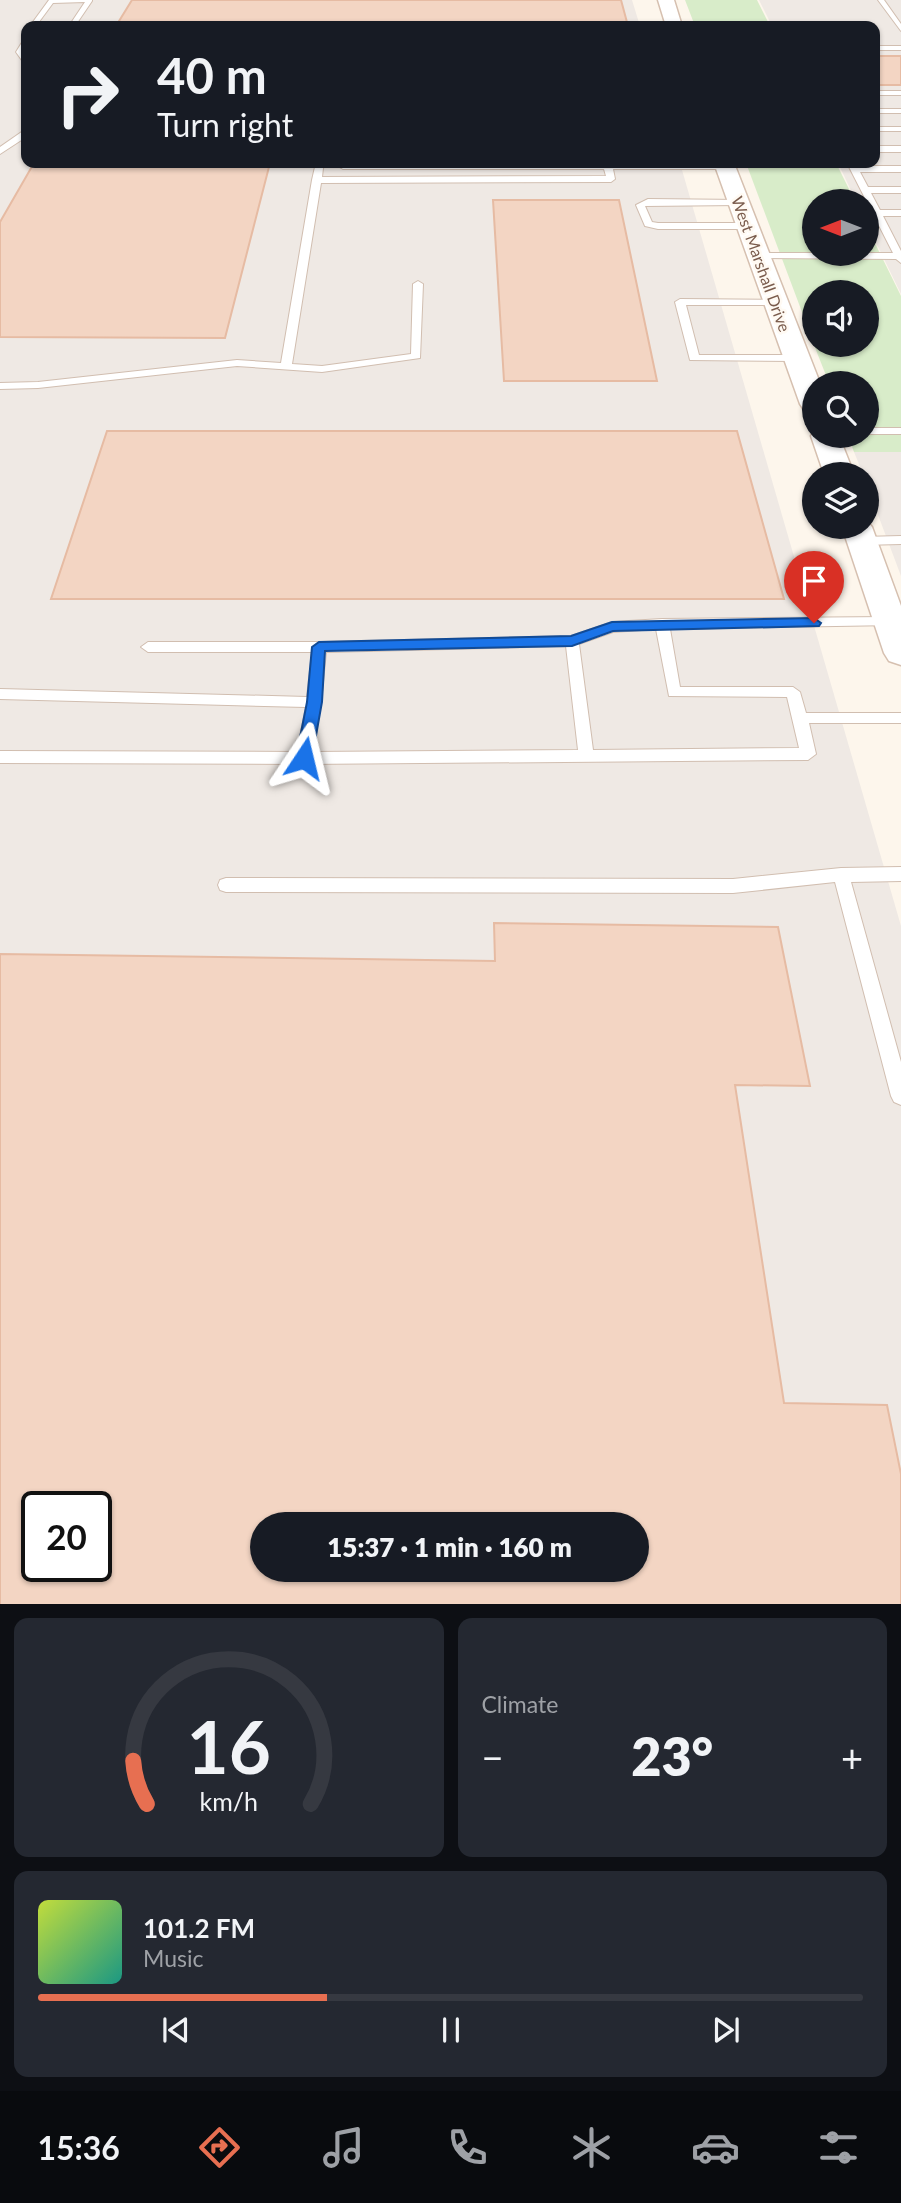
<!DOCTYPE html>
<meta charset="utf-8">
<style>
:root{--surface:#171b24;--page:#242831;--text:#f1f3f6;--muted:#9ea1a6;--line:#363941;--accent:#e76f51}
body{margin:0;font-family:Lato,sans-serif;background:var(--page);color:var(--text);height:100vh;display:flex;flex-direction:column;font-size:26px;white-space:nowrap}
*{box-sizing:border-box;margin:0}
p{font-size:23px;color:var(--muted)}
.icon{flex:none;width:38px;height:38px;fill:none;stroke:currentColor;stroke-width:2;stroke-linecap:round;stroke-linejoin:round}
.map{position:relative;height:1604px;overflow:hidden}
.side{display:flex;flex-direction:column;gap:14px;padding:14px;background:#0d0f14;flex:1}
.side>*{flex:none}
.hud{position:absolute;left:21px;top:21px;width:859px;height:147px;border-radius:14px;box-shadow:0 2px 5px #0004;background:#171b24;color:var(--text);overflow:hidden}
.needle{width:46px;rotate:270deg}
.fabs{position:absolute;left:802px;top:189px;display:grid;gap:14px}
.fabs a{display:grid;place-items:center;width:77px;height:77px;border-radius:50%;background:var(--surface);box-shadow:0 2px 5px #0004;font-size:35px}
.speed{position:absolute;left:21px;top:1491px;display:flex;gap:14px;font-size:35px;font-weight:700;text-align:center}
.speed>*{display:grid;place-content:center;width:91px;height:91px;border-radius:50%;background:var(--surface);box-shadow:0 2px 5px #0004;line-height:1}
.speed .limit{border:4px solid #111;border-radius:10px;background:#fff;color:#111}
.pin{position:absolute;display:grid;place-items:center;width:60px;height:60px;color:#fff;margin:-72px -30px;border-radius:50% 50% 50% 0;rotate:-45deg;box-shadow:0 0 7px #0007}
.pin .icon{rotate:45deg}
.me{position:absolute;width:77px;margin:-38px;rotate:10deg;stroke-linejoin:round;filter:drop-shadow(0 0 5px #0008)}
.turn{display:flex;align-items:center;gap:24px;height:147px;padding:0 21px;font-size:32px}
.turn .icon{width:91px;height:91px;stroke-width:2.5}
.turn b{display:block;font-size:49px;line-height:60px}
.big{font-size:52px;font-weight:800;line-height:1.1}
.side .widget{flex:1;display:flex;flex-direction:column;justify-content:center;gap:10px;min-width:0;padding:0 24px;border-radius:14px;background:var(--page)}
.side .dial{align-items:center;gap:0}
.dial svg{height:182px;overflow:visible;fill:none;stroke:var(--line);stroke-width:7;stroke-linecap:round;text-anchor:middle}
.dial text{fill:var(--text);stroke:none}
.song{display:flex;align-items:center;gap:21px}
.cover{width:84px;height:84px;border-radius:10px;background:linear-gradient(135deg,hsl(70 70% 55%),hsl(170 70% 35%))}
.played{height:7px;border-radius:4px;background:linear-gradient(90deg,var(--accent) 35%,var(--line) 35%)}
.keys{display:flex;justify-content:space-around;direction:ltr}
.heat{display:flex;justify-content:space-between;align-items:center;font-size:38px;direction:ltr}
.side .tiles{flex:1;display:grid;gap:14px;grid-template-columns:1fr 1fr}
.widget:last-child{grid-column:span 2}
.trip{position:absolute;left:250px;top:1512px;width:399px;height:70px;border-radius:35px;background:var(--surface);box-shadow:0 2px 5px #0004;font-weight:800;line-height:70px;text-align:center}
.menu{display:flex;height:112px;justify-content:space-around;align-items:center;background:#090b0e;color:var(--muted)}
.menu .icon{width:49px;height:49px}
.menu .on{color:var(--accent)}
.menu b{font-size:32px;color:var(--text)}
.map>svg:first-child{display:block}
.industrial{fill:#efe9e4;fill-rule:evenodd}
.green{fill:#d8ecc9}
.building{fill:#f3d5c3;stroke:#e6bba3;stroke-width:2;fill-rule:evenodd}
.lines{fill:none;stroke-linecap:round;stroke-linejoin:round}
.lane-casing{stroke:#d1beb0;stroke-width:2}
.secondary-casing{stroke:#d6c0b0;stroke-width:3}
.lane{fill:#fff;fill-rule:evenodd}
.secondary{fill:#fff;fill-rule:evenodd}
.route{fill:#1a73e8;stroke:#114b97;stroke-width:2}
.labels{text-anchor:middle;stroke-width:5;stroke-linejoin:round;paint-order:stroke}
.far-street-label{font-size:16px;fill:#7a5c4d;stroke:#fffaf3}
</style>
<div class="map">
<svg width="901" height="1605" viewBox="0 0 901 1605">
<rect width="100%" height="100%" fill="#fdf6ec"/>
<path class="industrial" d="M 0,0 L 632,0 L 640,26 L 26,26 L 26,163 L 680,163 L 901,926 L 901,1604 L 0,1605 ZM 37,1507 L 96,1507 L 96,1566 L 37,1566 ZM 262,1524 L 637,1524 L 637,1570 L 262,1570 Z
M 759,0 L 901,0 L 901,294 L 866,222 L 866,201 L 856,201 L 838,163 L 875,163 L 875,26 L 772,26 Z
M 854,452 L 901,452 L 901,576 L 866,483 L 866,474 L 863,474 Z"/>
<path class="green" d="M 685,0 L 757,0 L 770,26 L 695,26 Z
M 746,163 L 836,163 L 855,201 L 814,201 L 814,254 L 866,254 L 866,225 L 901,296 L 901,452 L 854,452 L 848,436 L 866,436 L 866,383 L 829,383 L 814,345 L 866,345 L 866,292 L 814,292 L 814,344 Z"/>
<path class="building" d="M 132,0 L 621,0 L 628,26 L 116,26 Z
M 875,56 L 901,56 L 901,85 L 875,85 Z
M 34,163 L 270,163 L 225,338 L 0,337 L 0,222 Z
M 493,200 L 619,200 L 657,381 L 504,381 Z
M 107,431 L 737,431 L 784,599 L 51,599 Z
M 494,923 L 778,927 L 810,1086 L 735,1085 L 784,1403 L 887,1405 L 901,1474 L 901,1605 L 0,1605 L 0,954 L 495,961 ZM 37,1507 L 96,1507 L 96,1566 L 37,1566 ZM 262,1524 L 637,1524 L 637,1570 L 262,1570 Z"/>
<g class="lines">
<defs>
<path id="lane" d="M 49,0 L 92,0 L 92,1 L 75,26 L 69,26 L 85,2 L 53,3 L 36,26 L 30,26 Z
M 878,0 L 884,0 L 901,24 L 901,31 Z
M 26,36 L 24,52 L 26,66 L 16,52 Z
M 875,46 L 901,46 L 901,50 L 875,50 Z
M 875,91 L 901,91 L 901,95 L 875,95 Z
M 875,109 L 901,109 L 901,113 L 875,113 Z
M 875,127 L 901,127 L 901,131 L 875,131 Z
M 23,131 L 26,131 L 26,137 L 0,154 L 0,147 Z
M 875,146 L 901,146 L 901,152 L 875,152 Z
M 320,163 L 329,163 L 323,168 L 322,177 L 606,176 L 604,169 L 343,169 L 333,163 L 726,163 L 730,166 L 726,169 L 613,169 L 615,179 L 611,182 L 321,183 L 292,364 L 322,366 L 411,354 L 413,284 L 418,281 L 423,284 L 420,358 L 322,372 L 237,366 L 38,388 L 0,389 L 0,383 L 38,382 L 237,360 L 281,363 L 312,180 L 315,167 Z
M 847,163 L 855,163 L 857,166 L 901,166 L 901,172 L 860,172 L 868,187 L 901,187 L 901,193 L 871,193 L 880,210 L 901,210 L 901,216 L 883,216 L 901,251 L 901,263 L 896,259 L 756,258 L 754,256 L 759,253 L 893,253 Z
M 648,199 L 742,200 L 742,204 L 739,205 L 645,206 L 652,222 L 658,223 L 748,223 L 753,226 L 748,229 L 658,229 L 645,226 L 636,205 Z
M 680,299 L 779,300 L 780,302 L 775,305 L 686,305 L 699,355 L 795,355 L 800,358 L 795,361 L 690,360 L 675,302 Z
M 866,428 L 901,428 L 901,434 L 866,434 Z
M 901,536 L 901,544 L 862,545 L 856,541 L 862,537 Z
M 890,617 L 897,622 L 895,625 L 670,629 L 680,687 L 793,687 L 800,692 L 806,713 L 901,713 L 901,723 L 809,723 L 816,754 L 808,760 L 304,764 L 0,763 L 0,751 L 297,752 L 306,707 L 0,699 L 0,689 L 307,697 L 312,652 L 148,652 L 141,647 L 148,642 L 319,642 L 571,636 L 612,622 L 662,619 ZM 656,629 L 669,696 L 787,697 L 799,748 L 593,750 L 579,644 L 613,632 ZM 566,646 L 578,750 L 313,752 L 321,702 L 326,652 Z
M 901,867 L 901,881 L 851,882 L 901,1062 L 901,1105 L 894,1102 L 891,1096 L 835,882 L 733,893 L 226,892 L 220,890 L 218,885 L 220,880 L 226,878 L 733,879 L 841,868 Z"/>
<path id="secondary" d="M 658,0 L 674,0 L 682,26 L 666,26 Z
M 714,163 L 734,163 L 820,383 L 814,383 L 814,412 L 804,410 L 800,404 Z
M 814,432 L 814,436 L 839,436 L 854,474 L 824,474 L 811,436 Z
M 866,520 L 872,527 L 901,606 L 901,665 L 889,661 L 884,653 L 842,527 L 866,527 Z"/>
</defs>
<use href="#lane" class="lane-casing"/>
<use href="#secondary" class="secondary-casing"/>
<use href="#lane" class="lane"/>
<use href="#secondary" class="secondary"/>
</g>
<path class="route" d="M 814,618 L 821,623 L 819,626 L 613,631 L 572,646 L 325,651 L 322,702 L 312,758 L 304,764 L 296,758 L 307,702 L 312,647 L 319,642 L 571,636 L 612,622 Z"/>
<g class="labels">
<g class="far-street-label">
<text transform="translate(761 264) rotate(70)" y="6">West Marshall Drive</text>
</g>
</g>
</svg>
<div class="fabs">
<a><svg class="needle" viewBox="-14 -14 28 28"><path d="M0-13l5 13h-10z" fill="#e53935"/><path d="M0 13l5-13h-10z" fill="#9ea1a6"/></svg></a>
<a><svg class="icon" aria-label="sound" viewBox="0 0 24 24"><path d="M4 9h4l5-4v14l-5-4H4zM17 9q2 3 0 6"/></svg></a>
<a><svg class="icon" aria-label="search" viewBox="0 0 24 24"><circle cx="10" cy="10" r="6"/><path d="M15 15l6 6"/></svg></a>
<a><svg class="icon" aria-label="layers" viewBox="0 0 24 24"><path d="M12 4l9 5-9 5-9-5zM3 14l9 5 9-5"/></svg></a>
</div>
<div class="speed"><div class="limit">20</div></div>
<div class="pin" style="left:814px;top:623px;background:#d93025"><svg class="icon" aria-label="arrive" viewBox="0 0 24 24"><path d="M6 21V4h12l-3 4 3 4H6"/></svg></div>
<svg class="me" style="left:304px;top:758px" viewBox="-20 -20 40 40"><path d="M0-17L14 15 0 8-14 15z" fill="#1a73e8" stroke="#fff" stroke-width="4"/></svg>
<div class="trip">15:37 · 1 min · 160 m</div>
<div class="hud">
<div class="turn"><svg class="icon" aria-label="right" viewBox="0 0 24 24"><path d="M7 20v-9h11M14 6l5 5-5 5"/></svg><div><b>40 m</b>Turn right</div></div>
</div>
</div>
<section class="side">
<div class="tiles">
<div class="widget dial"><svg viewBox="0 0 100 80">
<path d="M14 69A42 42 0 1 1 86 69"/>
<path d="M14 69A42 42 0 0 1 8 50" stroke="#e76f51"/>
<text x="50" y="56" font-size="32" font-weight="700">16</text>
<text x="50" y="72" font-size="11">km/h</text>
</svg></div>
<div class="widget"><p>Climate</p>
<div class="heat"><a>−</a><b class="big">23°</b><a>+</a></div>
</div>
<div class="widget">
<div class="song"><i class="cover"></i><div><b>101.2 FM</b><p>Music</p></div></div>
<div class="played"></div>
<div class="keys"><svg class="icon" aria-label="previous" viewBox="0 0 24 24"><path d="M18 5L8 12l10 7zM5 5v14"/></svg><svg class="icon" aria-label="pause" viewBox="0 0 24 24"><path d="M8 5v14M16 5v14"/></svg><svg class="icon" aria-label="next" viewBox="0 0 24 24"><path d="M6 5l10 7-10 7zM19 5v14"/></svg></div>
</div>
</div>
</section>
<nav class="menu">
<b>15:36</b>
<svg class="icon on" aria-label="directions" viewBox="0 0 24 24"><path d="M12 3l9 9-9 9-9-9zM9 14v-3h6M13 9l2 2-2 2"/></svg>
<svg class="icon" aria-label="music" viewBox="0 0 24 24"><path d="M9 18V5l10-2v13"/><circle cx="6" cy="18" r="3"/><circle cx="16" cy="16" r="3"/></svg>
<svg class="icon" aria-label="phone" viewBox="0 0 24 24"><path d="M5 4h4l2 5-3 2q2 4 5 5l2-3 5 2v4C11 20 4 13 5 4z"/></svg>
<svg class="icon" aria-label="climate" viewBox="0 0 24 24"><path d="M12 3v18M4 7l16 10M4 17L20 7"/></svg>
<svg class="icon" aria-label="car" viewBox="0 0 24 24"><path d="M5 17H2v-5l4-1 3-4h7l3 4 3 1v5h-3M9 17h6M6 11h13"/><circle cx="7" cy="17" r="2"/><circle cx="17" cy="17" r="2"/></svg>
<svg class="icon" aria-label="filters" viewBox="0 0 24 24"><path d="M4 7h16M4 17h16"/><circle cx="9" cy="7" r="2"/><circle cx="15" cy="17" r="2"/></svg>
</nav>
